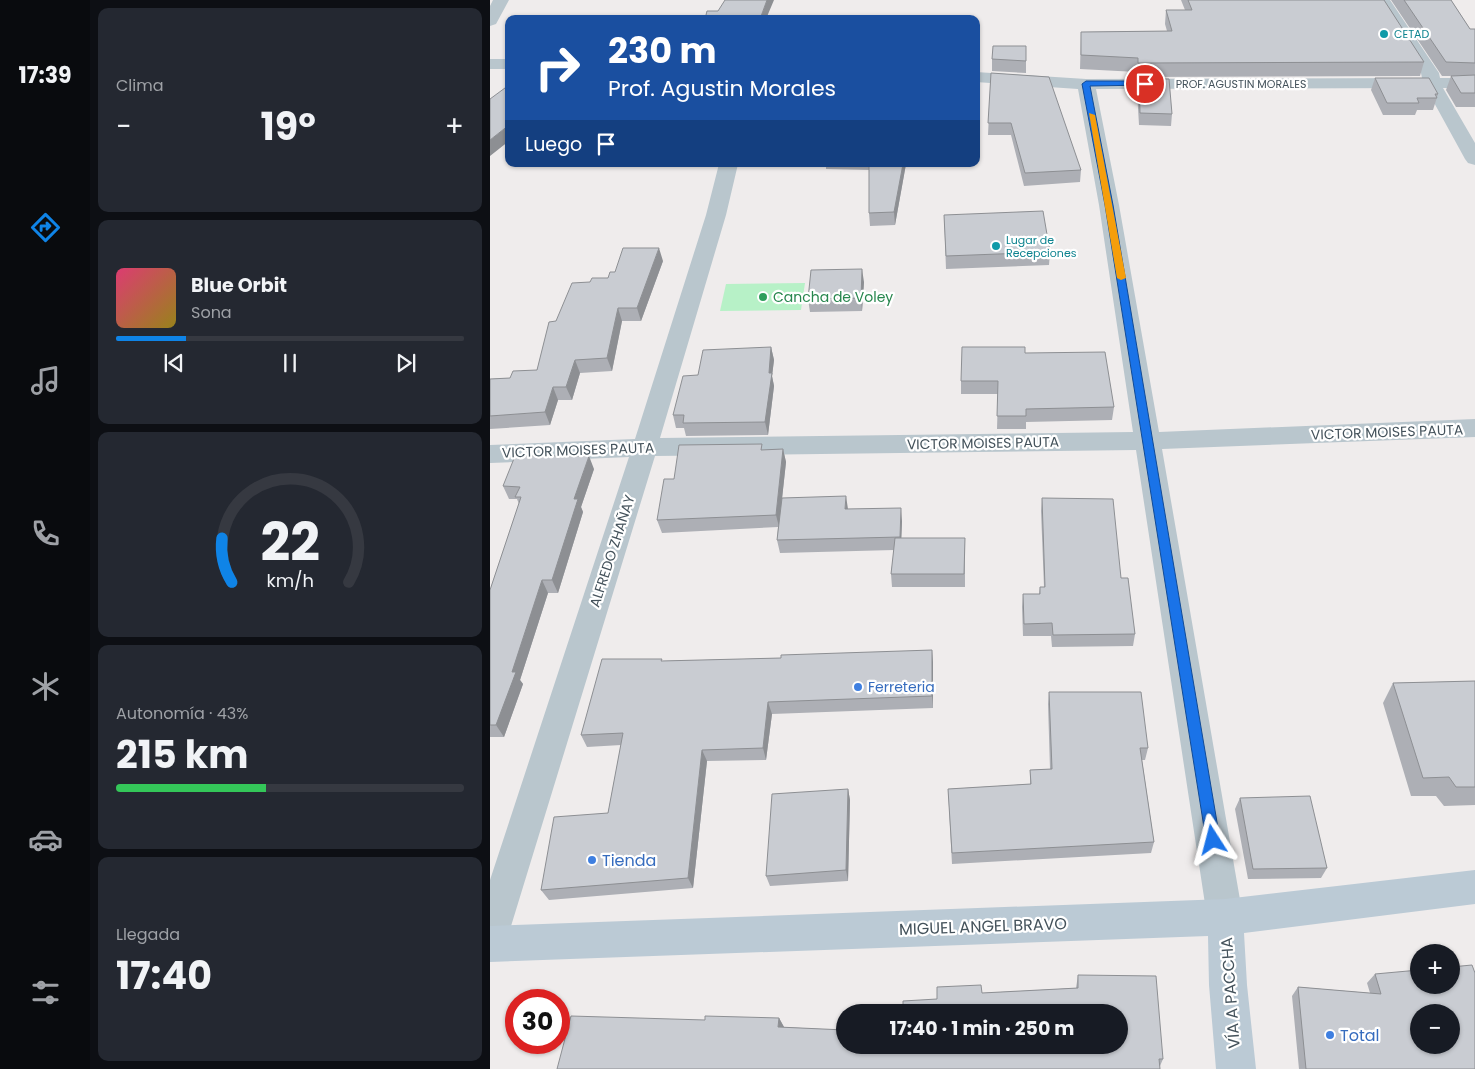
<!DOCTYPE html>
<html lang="es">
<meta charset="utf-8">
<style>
:root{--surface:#171b24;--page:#242831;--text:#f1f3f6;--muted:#9ea1a6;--line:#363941;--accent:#0f84e7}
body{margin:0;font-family:Poppins,sans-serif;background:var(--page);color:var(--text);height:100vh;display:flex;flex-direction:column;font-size:19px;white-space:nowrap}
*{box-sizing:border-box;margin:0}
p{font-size:16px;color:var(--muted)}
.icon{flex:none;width:28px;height:28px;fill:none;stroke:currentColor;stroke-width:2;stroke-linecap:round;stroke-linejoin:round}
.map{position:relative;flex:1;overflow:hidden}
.sheet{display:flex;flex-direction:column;gap:8px;padding:8px;background:#0d0f14;width:400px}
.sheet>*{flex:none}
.top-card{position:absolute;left:15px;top:15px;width:475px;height:152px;border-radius:10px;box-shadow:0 1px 4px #0004;background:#1a4fa0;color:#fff;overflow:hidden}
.buttons{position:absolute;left:920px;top:944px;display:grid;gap:10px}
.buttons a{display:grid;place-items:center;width:50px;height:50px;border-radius:50%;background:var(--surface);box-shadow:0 1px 4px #0004;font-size:25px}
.speed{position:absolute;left:15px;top:989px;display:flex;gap:10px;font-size:25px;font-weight:700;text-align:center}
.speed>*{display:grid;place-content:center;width:65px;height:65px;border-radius:50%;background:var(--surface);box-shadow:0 1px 4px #0004;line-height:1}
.speed .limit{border:8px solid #d22;background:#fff;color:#111}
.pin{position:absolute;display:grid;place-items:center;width:42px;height:42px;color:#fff;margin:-21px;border:2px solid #fff;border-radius:50%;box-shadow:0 1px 5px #0007}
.me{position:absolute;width:55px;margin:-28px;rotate:351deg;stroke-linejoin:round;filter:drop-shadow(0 0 4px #0008)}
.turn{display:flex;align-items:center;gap:18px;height:105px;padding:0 20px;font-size:22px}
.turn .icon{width:65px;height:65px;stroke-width:2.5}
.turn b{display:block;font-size:35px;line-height:42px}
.then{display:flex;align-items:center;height:48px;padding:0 20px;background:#0003;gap:10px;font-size:19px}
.big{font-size:38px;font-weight:700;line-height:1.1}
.sheet .card{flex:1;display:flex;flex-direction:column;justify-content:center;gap:8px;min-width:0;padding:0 18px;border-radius:10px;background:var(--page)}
.sheet .dial{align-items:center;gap:0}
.dial svg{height:130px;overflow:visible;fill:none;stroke:var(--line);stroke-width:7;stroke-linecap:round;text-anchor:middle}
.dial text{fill:var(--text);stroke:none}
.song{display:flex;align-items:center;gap:15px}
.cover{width:60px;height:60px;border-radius:8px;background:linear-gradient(135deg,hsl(340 70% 55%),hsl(50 70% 35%))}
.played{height:5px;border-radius:2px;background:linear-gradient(90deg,var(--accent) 20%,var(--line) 20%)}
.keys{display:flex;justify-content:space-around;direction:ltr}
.heat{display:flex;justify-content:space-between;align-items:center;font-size:28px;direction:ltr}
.charge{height:8px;border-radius:4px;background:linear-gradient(90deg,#34c759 43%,var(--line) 0)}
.trip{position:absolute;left:346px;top:1004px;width:292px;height:50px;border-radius:25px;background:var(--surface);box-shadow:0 1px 4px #0004;font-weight:700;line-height:50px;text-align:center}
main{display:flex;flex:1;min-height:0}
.dock{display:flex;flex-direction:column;width:90px;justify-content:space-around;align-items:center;background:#090b0e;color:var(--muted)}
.dock .icon{width:35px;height:35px}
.dock .current{color:var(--accent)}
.dock b{font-size:22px;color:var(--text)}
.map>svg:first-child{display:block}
.green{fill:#b7f1c7}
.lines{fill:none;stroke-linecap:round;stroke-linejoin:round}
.street{fill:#b9c6cd;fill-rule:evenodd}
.secondary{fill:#bbcad5;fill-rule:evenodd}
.wall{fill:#adafb5}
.shaded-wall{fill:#8d8f93}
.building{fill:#c9ccd2;stroke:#8d8f93;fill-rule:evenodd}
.route{fill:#1a73e8;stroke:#114b97}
.slow{fill:#f59e0b}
.culture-dot{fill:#0f9aa8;stroke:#fff;stroke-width:2}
.leisure-dot{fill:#2e9e5b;stroke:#fff;stroke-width:2}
.shop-dot{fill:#3f7fe0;stroke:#fff;stroke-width:2}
.labels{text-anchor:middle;stroke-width:4.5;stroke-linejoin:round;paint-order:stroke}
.far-culture-label{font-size:11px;fill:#0d838f;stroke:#fff;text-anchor:start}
.far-street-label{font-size:11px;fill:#44525b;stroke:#fff}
.leisure-label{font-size:14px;fill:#27864d;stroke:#fff;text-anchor:start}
.street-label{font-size:14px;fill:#44525b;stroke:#fff}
.shop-label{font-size:14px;fill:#366cbe;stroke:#fff;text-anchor:start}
.near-shop-label{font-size:16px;fill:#366cbe;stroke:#fff;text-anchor:start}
.near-street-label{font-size:16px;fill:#44525b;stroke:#fff}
</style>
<main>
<nav class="dock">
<b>17:39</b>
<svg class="icon current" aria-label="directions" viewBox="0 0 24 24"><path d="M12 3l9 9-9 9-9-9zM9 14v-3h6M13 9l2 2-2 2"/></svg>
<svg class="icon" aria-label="music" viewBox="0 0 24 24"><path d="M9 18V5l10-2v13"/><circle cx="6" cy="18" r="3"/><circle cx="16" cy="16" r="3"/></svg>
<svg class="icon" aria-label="phone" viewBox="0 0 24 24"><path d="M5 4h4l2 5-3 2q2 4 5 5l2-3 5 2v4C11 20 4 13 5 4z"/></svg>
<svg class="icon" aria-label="climate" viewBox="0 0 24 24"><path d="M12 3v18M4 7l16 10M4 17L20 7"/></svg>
<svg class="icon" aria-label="car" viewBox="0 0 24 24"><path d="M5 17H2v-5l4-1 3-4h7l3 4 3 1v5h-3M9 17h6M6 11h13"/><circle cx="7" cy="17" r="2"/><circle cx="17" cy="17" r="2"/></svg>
<svg class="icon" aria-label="filters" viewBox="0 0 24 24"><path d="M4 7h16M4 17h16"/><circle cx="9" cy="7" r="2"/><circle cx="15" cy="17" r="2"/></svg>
</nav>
<section class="sheet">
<div class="card"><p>Clima</p>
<div class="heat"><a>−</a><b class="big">19°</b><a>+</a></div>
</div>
<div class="card">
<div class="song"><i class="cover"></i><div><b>Blue Orbit</b><p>Sona</p></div></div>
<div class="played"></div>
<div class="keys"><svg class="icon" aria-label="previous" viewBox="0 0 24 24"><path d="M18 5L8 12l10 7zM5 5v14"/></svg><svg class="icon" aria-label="pause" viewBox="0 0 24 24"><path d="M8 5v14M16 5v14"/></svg><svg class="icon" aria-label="next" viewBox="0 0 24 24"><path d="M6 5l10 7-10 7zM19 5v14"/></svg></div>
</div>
<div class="card dial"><svg viewBox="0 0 100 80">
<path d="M14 69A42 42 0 1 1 86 69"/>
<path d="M14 69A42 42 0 0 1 8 42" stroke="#0f84e7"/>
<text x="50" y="56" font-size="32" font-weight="700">22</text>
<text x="50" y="72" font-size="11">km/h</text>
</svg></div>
<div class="card"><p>Autonomía · 43%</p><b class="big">215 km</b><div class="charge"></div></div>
<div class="card"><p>Llegada</p><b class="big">17:40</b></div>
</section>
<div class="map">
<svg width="985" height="1069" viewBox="0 0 985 1069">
<rect width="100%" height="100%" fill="#efecec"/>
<path class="green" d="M 315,283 L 311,310 L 230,311 L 236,284 Z"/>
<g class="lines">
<path class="street" d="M 3,0 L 19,0 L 6,24 L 0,26 L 0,6 Z
M 884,0 L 900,0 L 949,73 L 950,78 L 985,78 L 985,88 L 953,88 L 985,143 L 985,165 L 978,163 L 975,159 L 936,88 L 606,89 L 629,205 L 669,432 L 985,419 L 985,437 L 672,449 L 753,917 L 748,930 L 735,935 L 722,930 L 717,917 L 646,450 L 165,456 L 18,936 L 13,949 L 0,954 L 0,880 L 139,457 L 0,463 L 0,445 L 145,439 L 216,215 L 229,164 L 248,164 L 236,215 L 170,438 L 643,432 L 609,205 L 588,89 L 486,82 L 486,72 L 596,79 L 932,78 L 931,73 Z
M 0,59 L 19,59 L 19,69 L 0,69 Z"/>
<path class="secondary" d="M 985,870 L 985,904 L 754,933 L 757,985 L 766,1069 L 726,1069 L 719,985 L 718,936 L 0,962 L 0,926 L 735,899 Z"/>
</g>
<path class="wall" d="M 691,0 L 894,0 L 934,62 L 930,76 L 647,77 L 647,72 L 590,69 L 591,32 L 677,31 L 675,24 L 676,10 L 695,10 Z
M 901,0 L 961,0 L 980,29 L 985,29 L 985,107 L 966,107 L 956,90 L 961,76 L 952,76 Z
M 536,46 L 536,73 L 502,71 L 502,59 Z
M 501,73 L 591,170 L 590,182 L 534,186 L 521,135 L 498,135 Z
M 885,78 L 948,94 L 943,110 L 927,110 L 925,115 L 893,115 L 881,90 Z
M 649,79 L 682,114 L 681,126 L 649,125 L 647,91 Z
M 336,164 L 416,164 L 405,225 L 380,226 L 379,213 L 379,170 L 336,169 Z
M 454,215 L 560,252 L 559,265 L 456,269 Z
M 173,261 L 151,321 L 132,321 L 122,371 L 90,373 L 82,400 L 68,400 L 60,425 L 0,429 L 0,379 L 20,378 L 47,370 L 66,321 L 100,282 L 118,278 L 125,272 Z
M 374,282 L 372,311 L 320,312 L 318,299 Z
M 281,347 L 284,360 L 282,376 L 284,386 L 278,435 L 196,436 L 194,428 L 186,428 L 183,415 L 208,375 Z
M 535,353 L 624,407 L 622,420 L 536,422 L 536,429 L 507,429 L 508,394 L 471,394 L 471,381 Z
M 293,449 L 296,462 L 292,498 L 358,509 L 412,521 L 411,538 L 475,538 L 475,587 L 402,587 L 401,574 L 404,550 L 290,553 L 287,540 L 288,527 L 172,533 L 167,520 L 184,479 L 274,450 Z
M 104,469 L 91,507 L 93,512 L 68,593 L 58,593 L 30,680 L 33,684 L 14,737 L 0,737 L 0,590 L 29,504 L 27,499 L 19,499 L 13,486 Z
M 552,498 L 631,578 L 645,634 L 643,646 L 562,647 L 561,636 L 533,636 L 532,607 L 533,594 L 549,594 L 550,587 L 554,587 L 551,511 Z
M 442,650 L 443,708 L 282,714 L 276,760 L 217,761 L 203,888 L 59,900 L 51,890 L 118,813 L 131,745 L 97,747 L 91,735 L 173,661 L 291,658 Z
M 985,681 L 985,805 L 954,806 L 946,796 L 921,796 L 893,703 L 903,683 Z
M 559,692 L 658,748 L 655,760 L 652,760 L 664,842 L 661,853 L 462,864 L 458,789 L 540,784 L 540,770 L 560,769 L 558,704 Z
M 358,789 L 360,800 L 358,881 L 280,886 L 276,876 Z
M 750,798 L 837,868 L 831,878 L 758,879 L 745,809 Z
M 885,974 L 985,1069 L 809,1069 L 802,996 L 808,987 L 880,993 L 877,983 Z
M 588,975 L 673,1059 L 670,1066 L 215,1020 L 289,1018 L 294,1027 L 630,1045 L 447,999 L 492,993 L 586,988 Z"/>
<path class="shaded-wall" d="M 277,0 L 284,0 L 276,19 L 270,19 Z
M 19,125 L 19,141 L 0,156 L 0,140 Z
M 413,164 L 416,164 L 405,225 L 404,212 Z
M 169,248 L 173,261 L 151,321 L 147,308 Z
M 372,269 L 374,282 L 372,311 L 371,298 Z
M 128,308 L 132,321 L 122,371 L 117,358 Z
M 281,347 L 284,360 L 282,376 L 284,386 L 278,435 L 275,422 Z
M 85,360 L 90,373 L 82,400 L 76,387 Z
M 63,387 L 68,400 L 60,425 L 55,412 Z
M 293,449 L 296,462 L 289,527 L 286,515 Z
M 99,456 L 104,469 L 91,507 L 93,512 L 68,593 L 62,580 L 84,499 Z
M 356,496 L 358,509 L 355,509 Z
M 411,508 L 412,521 L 411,550 L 410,537 Z
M 52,580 L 58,593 L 30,680 L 33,684 L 14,737 L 6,725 L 22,672 Z
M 442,650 L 443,662 L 443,708 L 442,696 Z
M 278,702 L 282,714 L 276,760 L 273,748 Z
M 212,750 L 217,761 L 203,888 L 198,878 Z
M 358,789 L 360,800 L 358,881 L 356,870 Z
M 289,1018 L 294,1027 L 288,1027 Z"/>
<path class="building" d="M 235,0 L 277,0 L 270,19 L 215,19 L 217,11 L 228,11 Z
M 698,0 L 894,0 L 934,62 L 648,63 L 648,58 L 591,55 L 591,32 L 682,31 L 676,10 L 702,10 Z
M 914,0 L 961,0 L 980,29 L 985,29 L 985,63 L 956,62 Z
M 503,46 L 536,46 L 536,61 L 502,59 Z
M 501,73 L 559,77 L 591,170 L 535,173 L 521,123 L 498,123 Z
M 985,75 L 985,93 L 971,93 L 961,76 Z
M 885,78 L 939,78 L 948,94 L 945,94 L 947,98 L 927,98 L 929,103 L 897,103 Z
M 649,79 L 679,79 L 682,114 L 650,113 Z
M 19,85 L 19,125 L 0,140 L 0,99 Z
M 379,164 L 413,164 L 404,212 L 379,213 Z
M 553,211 L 560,252 L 456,256 L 454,215 Z
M 133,248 L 169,248 L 147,308 L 128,308 L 117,358 L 85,360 L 76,387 L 63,387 L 55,412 L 0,416 L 0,379 L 20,378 L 23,371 L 47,370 L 59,322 L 66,321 L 82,283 L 100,282 L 102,278 L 118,278 L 120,272 L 125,272 Z
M 372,269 L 371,298 L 318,299 L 321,270 Z
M 281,347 L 279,373 L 282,373 L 275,422 L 193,423 L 194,415 L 183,415 L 193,376 L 208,375 L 213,350 Z
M 472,347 L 535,347 L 535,353 L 615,352 L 624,407 L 536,409 L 536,416 L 507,416 L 508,381 L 471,381 Z
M 272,444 L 271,450 L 293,449 L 286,515 L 167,520 L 174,479 L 184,479 L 189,445 Z
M 25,456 L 99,456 L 84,499 L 88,499 L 62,580 L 52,580 L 22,672 L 26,672 L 6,725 L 0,725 L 0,590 L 31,497 L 25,497 L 30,487 L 13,486 Z
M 356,496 L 355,509 L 411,508 L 410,537 L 287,540 L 292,498 Z
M 552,498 L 623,499 L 631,578 L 638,578 L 645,634 L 563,635 L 562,623 L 534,624 L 533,594 L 550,594 L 550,587 L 555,587 Z
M 405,538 L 475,538 L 474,574 L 401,574 Z
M 442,650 L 442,696 L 278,702 L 273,748 L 212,750 L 198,878 L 51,890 L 64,817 L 118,813 L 133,733 L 91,735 L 112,659 L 172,659 L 171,661 L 291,658 L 291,655 Z
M 985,681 L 985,787 L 966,787 L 959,777 L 933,778 L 903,683 Z
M 559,692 L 651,692 L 658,748 L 650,748 L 664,842 L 462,853 L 458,789 L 541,784 L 540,770 L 562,769 Z
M 358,789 L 356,870 L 276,876 L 282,794 Z
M 820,796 L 837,868 L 763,869 L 750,798 Z
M 982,965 L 985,973 L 985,1069 L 816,1069 L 808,987 L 891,994 L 885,974 L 929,970 L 929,985 L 961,985 L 961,967 ZM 929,1012 L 961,1012 L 961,1045 L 929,1045 Z
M 588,975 L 666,976 L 673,1059 L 669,1059 L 670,1069 L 67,1069 L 81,1016 L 215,1020 L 215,1016 L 289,1018 L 288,1027 L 355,1030 L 355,1045 L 630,1045 L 630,1012 L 413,1012 L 413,1001 L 447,999 L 447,987 L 491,985 L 492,993 L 588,988 Z"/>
<path class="route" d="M 655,81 L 658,82 L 658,85 L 600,86 L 623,205 L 730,840 L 728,845 L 723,847 L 718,845 L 716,840 L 615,205 L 592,84 L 596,81 Z"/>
<path class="slow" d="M 599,113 L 605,115 L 636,278 L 631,280 L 627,278 Z"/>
<g class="culture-dot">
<circle cx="894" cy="34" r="5"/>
<circle cx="506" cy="246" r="5"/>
</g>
<circle class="leisure-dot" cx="273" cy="297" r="5"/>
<g class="shop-dot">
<circle cx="368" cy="687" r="5"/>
<circle cx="102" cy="860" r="5"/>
<circle cx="840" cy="1035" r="5"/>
</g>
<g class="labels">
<g class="far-culture-label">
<text x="904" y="38">CETAD</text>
<text x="516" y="244">Lugar de<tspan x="516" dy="13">Recepciones</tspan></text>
</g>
<g class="far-street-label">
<text x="751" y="88">PROF. AGUSTIN MORALES</text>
</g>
<g class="leisure-label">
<text x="283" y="302">Cancha de Voley</text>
</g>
<g class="street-label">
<text transform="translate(897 432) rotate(-2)" y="5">VICTOR MOISES PAUTA</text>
<text transform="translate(493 443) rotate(-1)" y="5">VICTOR MOISES PAUTA</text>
<text transform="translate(88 450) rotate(-2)" y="5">VICTOR MOISES PAUTA</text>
<text transform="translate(122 551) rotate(-72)" y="5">ALFREDO ZHAÑAY</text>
</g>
<g class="shop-label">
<text x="378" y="692">Ferreteria</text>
</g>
<g class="near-shop-label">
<text x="112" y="866">Tienda</text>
<text x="850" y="1041">Total</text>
</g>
<g class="near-street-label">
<text transform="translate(493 926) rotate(-2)" y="6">MIGUEL ANGEL BRAVO</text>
<text transform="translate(740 993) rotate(-94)" y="6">VÍA A PACCHA</text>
</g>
</g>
</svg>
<div class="buttons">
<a>+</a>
<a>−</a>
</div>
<div class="speed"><div class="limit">30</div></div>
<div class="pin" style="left:655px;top:84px;background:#d93025"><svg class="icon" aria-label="arrive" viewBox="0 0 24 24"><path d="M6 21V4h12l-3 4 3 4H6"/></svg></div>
<svg class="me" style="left:723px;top:840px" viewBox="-20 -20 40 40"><path d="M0-17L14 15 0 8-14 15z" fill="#1a73e8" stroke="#fff" stroke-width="4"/></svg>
<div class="trip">17:40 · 1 min · 250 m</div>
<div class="top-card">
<div class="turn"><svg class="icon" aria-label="right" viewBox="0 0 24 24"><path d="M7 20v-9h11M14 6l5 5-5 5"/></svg><div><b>230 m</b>Prof. Agustin Morales</div></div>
<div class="then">Luego<svg class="icon" aria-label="arrive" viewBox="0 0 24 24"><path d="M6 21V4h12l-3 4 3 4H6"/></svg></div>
</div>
</div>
</main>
